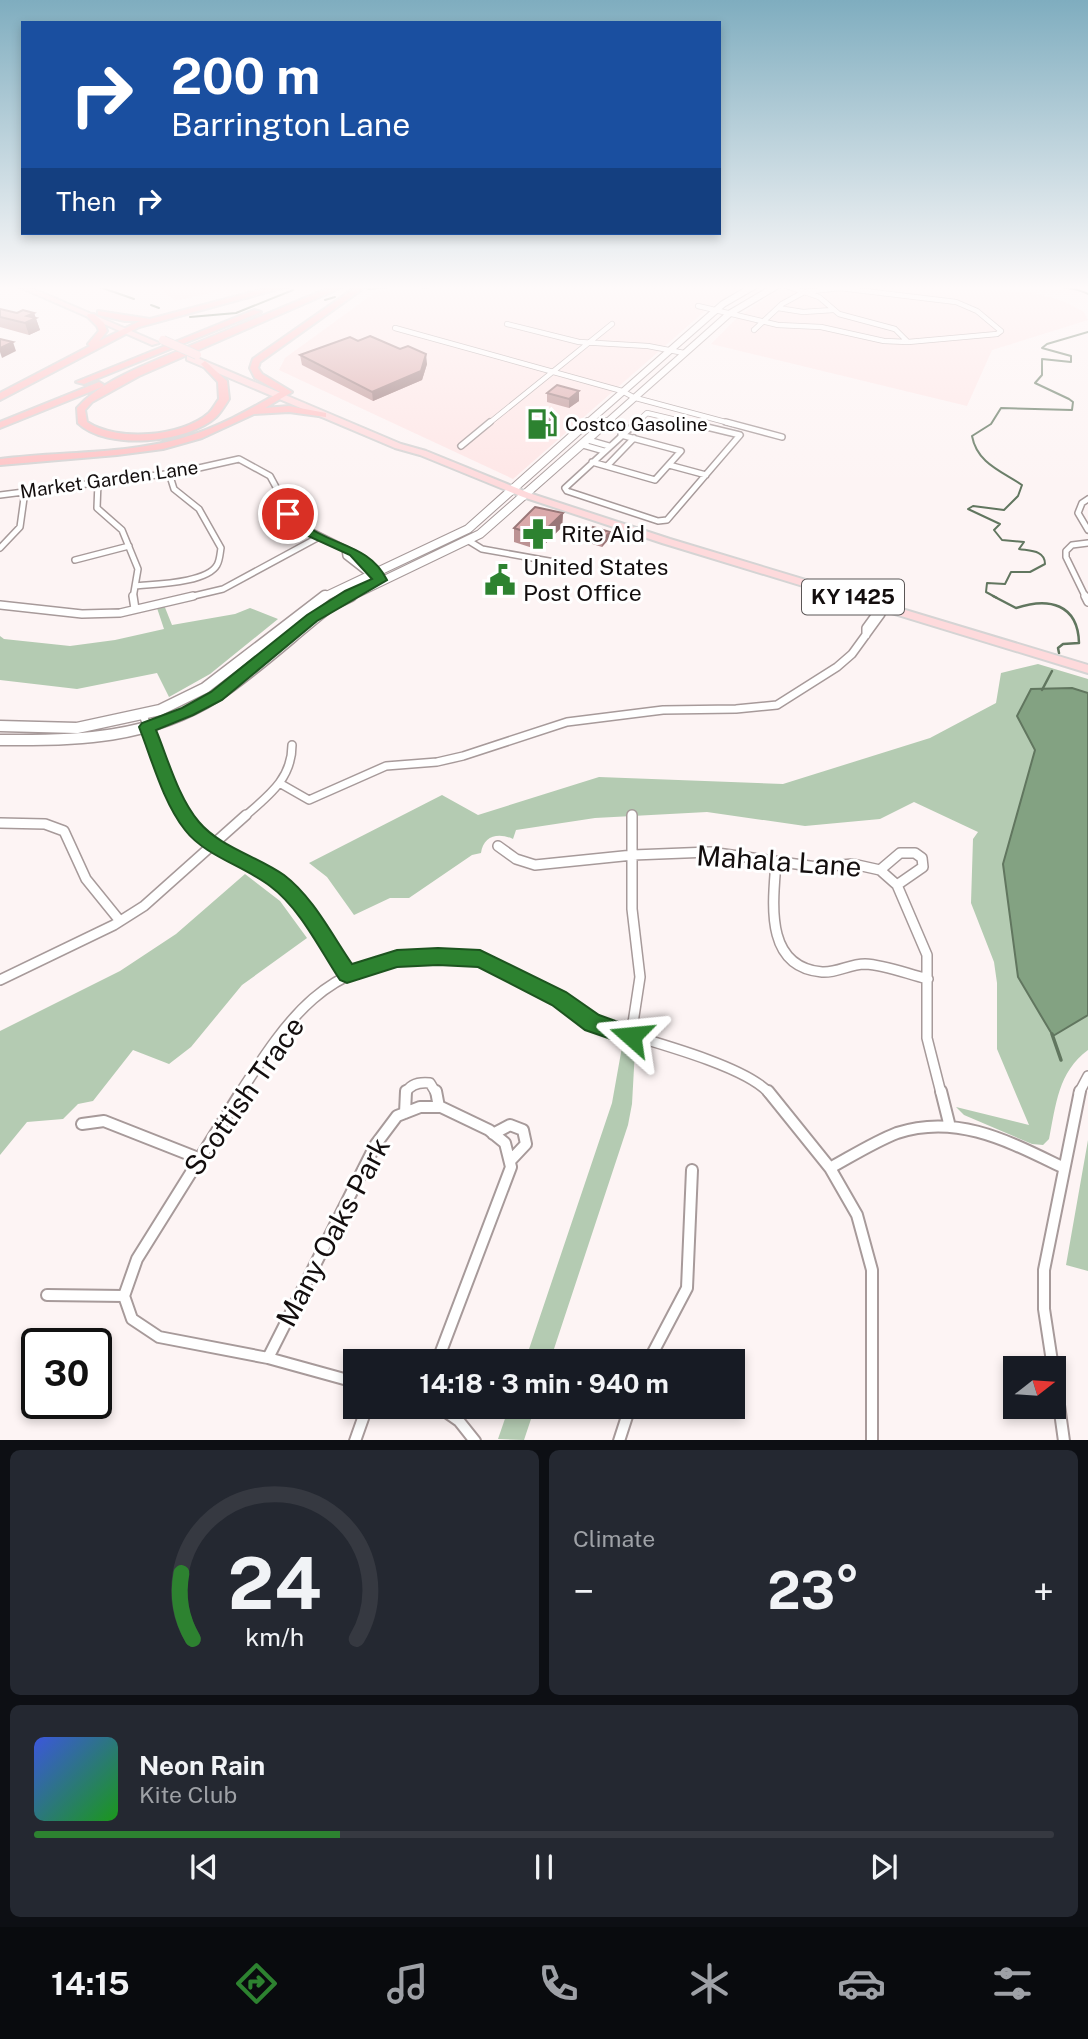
<!DOCTYPE html>
<meta charset="utf-8">
<style>
:root{--surface:#171b24;--page:#242831;--text:#f1f3f6;--muted:#9ea1a6;--line:#363941;--accent:#2d8230}
body{margin:0;font-family:"Public Sans",sans-serif;background:var(--page);color:var(--text);height:100vh;display:flex;flex-direction:column;font-size:26px;white-space:nowrap}
*{box-sizing:border-box;margin:0}
p{font-size:23px;color:var(--muted)}
.icon{flex:none;width:38px;height:38px;fill:none;stroke:currentColor;stroke-width:2;stroke-linecap:round;stroke-linejoin:round}
.map{position:relative;height:1440px;overflow:hidden}
.side{display:flex;flex-direction:column;gap:10px;padding:10px;background:#0d0f14;flex:1}
.side>*{flex:none}
.top-card{position:absolute;left:21px;top:21px;width:700px;height:214px;border-radius:0px;box-shadow:0 4px 10px #0003;background:#1a4fa0;color:#fff;overflow:hidden}
.needle{width:46px;rotate:73deg}
.buttons{position:absolute;left:1003px;top:1356px;display:grid;gap:14px}
.buttons a{display:grid;place-items:center;width:63px;height:63px;border-radius:0px;background:var(--surface);box-shadow:0 4px 10px #0003;font-size:35px}
.speed{position:absolute;left:21px;top:1328px;display:flex;gap:14px;font-size:35px;font-weight:700;text-align:center}
.speed>*{display:grid;place-content:center;width:91px;height:91px;border-radius:50%;background:var(--surface);box-shadow:0 4px 10px #0003;line-height:1}
.speed .limit{border:4px solid #111;border-radius:10px;background:#fff;color:#111}
.pin{position:absolute;display:grid;place-items:center;width:60px;height:60px;color:#fff;margin:-30px;border:4px solid #fff;border-radius:50%;box-shadow:0 2px 7px #0007}
.me{position:absolute;width:77px;margin:-38px;rotate:288deg;stroke-linejoin:round;filter:drop-shadow(0 0 5px #0008)}
.turn{display:flex;align-items:center;gap:24px;height:147px;padding:0 35px;font-size:32px}
.turn .icon{width:91px;height:91px;stroke-width:2.5}
.turn b{display:block;font-size:49px;line-height:60px}
.then{display:flex;align-items:center;height:66px;padding:0 35px;background:#0003;gap:14px;font-size:26px}
.big{font-size:52px;font-weight:700;line-height:1.1}
.side .tile{flex:1;display:flex;flex-direction:column;justify-content:center;gap:10px;min-width:0;padding:0 24px;border-radius:10px;background:var(--page)}
.side .dial{align-items:center;gap:0}
.dial svg{height:182px;overflow:visible;fill:none;stroke:var(--line);stroke-width:7;stroke-linecap:round;text-anchor:middle}
.dial text{fill:var(--text);stroke:none}
.song{display:flex;align-items:center;gap:21px}
.cover{width:84px;height:84px;border-radius:10px;background:linear-gradient(135deg,hsl(230 70% 55%),hsl(120 70% 35%))}
.played{height:7px;border-radius:4px;background:linear-gradient(90deg,var(--accent) 30%,var(--line) 30%)}
.keys{display:flex;justify-content:space-around;direction:ltr}
.heat{display:flex;justify-content:space-between;align-items:center;font-size:38px;direction:ltr}
.side .tiles{flex:1;display:grid;gap:10px;grid-template-columns:1fr 1fr}
.tile:last-child{grid-column:span 2}
.trip{position:absolute;left:343px;top:1349px;width:402px;height:70px;border-radius:0px;background:var(--surface);box-shadow:0 4px 10px #0003;font-weight:700;line-height:70px;text-align:center}
.tab-bar{display:flex;height:112px;justify-content:space-around;align-items:center;background:#090b0e;color:var(--muted)}
.tab-bar .icon{width:49px;height:49px}
.tab-bar .current{color:var(--accent)}
.tab-bar b{font-size:32px;color:var(--text)}
.map>svg:first-child{display:block}
.built{fill:#fee6e6}
.green{fill:#b4cbb2}
.water{fill:#83a282;stroke:#61765f;stroke-width:2}
.lines{fill:none;stroke-linecap:round;stroke-linejoin:round}
.stream-far2{stroke:#61765f;stroke-width:2}
.stream-far1{stroke:#61765f;stroke-width:2.5}
.stream{stroke:#61765f;stroke-width:3.5}
.minor-far4-casing{stroke:#a79a9a;stroke-width:6}
.minor-far3-casing{stroke:#a79a9a;stroke-width:8}
.minor-far2-casing{stroke:#a79a9a;stroke-width:10}
.minor-far1-casing{stroke:#a79a9a;stroke-width:12}
.minor-casing{stroke:#a79a9a;stroke-width:14}
.tertiary-far2-casing{stroke:#a79a9a;stroke-width:8}
.tertiary-far1-casing{stroke:#a79a9a;stroke-width:10}
.tertiary-casing{stroke:#a79a9a;stroke-width:13}
.primary-casing{stroke:#d5d4d4;stroke-width:4}
.motorway-casing{stroke:#d5d4d4;stroke-width:4}
.minor-far4{stroke:#fff;stroke-width:4.5}
.minor-far3{stroke:#fff;stroke-width:5}
.minor-far2{stroke:#fff;stroke-width:7}
.minor-far1{stroke:#fff;stroke-width:9}
.minor{stroke:#fff;stroke-width:10}
.tertiary-far2{stroke:#fff;stroke-width:6}
.tertiary-far1{stroke:#fff;stroke-width:8}
.tertiary{stroke:#fff;stroke-width:10}
.primary{fill:#fedadc;fill-rule:evenodd}
.motorway{fill:#fec2c4;fill-rule:evenodd}
.primary-bridge-casing{stroke:#d5d4d4;stroke-width:10;stroke-linecap:butt}
.primary-bridge{stroke:#fedadc;stroke-width:8}
.wall{fill:#bc9293}
.shaded-wall{fill:#997778}
.building{fill:#dbaaab;stroke:#997778;stroke-width:2}
.route{fill:#2d8230;stroke:#1d541f;stroke-width:2}
.labels{text-anchor:middle;stroke-width:6;stroke-linejoin:round;paint-order:stroke}
.far-poi-label{font-size:19px;fill:#130e0e;stroke:#fff;text-anchor:start}
.far-street-label{font-size:19px;fill:#130e0e;stroke:#fff}
.shield{fill:#fff;stroke:#5a5656;stroke-width:2}
.shield-label{font-size:21px;font-weight:bold;fill:#130e0e}
.poi-label{font-size:23px;fill:#130e0e;stroke:#fff;text-anchor:start}
.near-street-label{font-size:28px;fill:#130e0e;stroke:#fff}
</style>
<div class="map">
<svg width="1088" height="1441" viewBox="0 0 1088 1441">
<rect width="100%" height="100%" fill="#fdf4f4"/>
<path class="built" d="M 156,285 L 247,285 L 175,301 Z
M 516,285 L 747,285 L 706,310 L 513,479 L 279,370 L 285,358 L 377,291 Z
M 786,285 L 897,285 L 1034,293 L 1063,301 L 1084,312 L 1088,320 L 992,350 L 967,406 L 711,344 L 739,316 Z"/>
<path class="green" d="M 164,605 L 172,625 L 235,614 L 250,608 L 278,619 L 210,674 L 169,697 L 157,673 L 77,689 L 0,680 L 0,636 L 4,639 L 70,646 L 115,640 L 164,629 L 157,608 Z
M 1038,664 L 1088,679 L 1088,1050 C 1058,1072 1056,1105 1049,1139 L 1043,1145 L 1032,1144 L 964,1115 L 956,1107 L 1029,1125 L 997,1049 L 997,983 L 994,962 L 971,903 L 973,839 L 978,832 L 914,802 L 880,819 L 805,826 L 707,812 L 595,818 L 516,830 L 513,839 C 498,832 483,836 481,853 L 472,855 L 409,898 L 390,898 L 354,915 L 327,877 L 309,863 L 442,795 L 478,815 L 599,777 L 783,784 L 930,738 L 996,703 L 1001,673 Z
M 245,874 L 280,901 L 307,938 L 242,985 L 191,1047 L 169,1064 L 133,1050 L 93,1101 L 78,1104 L 63,1119 L 27,1122 L 0,1155 L 0,1031 L 120,971 L 176,934 Z
M 622,1047 L 635,1050 L 632,1104 L 628,1125 L 550,1361 L 525,1361 L 612,1103 Z
M 1088,1140 L 1088,1271 L 1066,1265 Z
M 509,1407 L 535,1407 L 524,1440 L 498,1439 Z"/>
<path class="water" d="M 1072,688 L 1088,693 L 1088,1015 L 1053,1036 L 1018,977 L 1003,864 L 1035,750 L 1017,716 L 1031,689 Z"/>
<g class="lines">
<path class="stream-far2" d="M 94,285 L 134,299
M 418,285 L 423,288 L 441,285
M 465,285 L 478,285
M 1052,285 C 1064,288 1078,288 1088,294
M 368,289 L 409,285
M 325,300 L 335,297
M 151,305 L 159,308
M 190,317 L 236,313 L 293,290
M 997,598 L 986,592 L 987,583 L 1005,584 L 1011,572 L 1030,572 L 1045,564 C 1045,550 1030,551 1019,549 L 1024,542 L 1002,540 L 994,530 L 1000,524 L 968,509 L 973,506 L 1004,510 L 1018,496 L 1022,485 C 1001,471 977,463 972,436 L 991,424 L 1001,408 L 1072,410 L 1073,402 L 1069,399 L 1035,383 L 1042,375 L 1042,359 L 1071,362 L 1071,356 L 1042,348 L 1047,344 L 1088,332"/>
<path class="stream-far1" d="M 993,596 L 1016,608 C 1049,597 1078,604 1079,643 L 1063,644 L 1058,648 L 1059,653
M 1042,690 L 1052,671"/>
<path class="stream" d="M 1052,1034 L 1061,1060"/>
<defs>
<path id="minor-far4" d="M 698,306 L 778,325 L 821,327 L 884,341 L 908,342 L 895,329 L 839,314 L 819,297 L 783,285
M 778,308 L 803,312 L 833,310
M 507,324 L 579,342 L 648,346 L 684,353
M 395,328 L 622,391 L 635,398
M 754,330 L 782,304 L 804,292 L 840,288 L 956,302 L 977,311 L 1001,331 L 997,334 L 908,342
M 632,397 L 733,424
M 488,424 L 612,324
M 635,424 L 647,413 L 693,424"/>
<path id="minor-far3" d="M 637,422 L 565,488 L 567,491 L 658,521 L 667,520 L 740,435 L 686,422
M 726,422 L 782,437
M 588,440 L 609,446
M 583,445 L 604,451
M 461,446 L 490,422
M 592,462 L 655,480 L 681,451 L 621,435
M 669,465 L 706,475
M 607,466 L 634,438
M 98,482 L 97,508 L 122,530 L 138,569 L 133,598
M 0,495 L 181,472 L 239,459 L 270,476 L 296,524 L 354,553 L 377,575
M 1088,499 L 1082,503 L 1078,513 L 1088,530
M 469,541 L 482,549 L 560,563
M 0,548 L 20,527 L 25,491
M 345,549 L 346,556 L 373,577
M 75,560 L 129,546
M 136,586 C 155,584 207,583 217,565 C 220,560 220,553 221,548 L 199,509 L 174,489 L 169,473
M 185,598 L 223,589 L 319,537
M 1086,598 L 1066,557 L 1066,551 L 1072,545 L 1088,543"/>
<path id="minor-far2" d="M 133,596 L 135,609
M 1085,596 L 1088,602
M 0,605 L 82,614 L 120,613 L 193,596
M 866,635 L 866,628 L 882,606
M 143,715 L 174,793 L 188,817
M 281,784 L 309,800 L 386,766 L 437,762 L 463,756 L 567,722 L 663,710 L 736,709 L 777,705 L 837,667 L 852,654 L 881,614 L 882,606
M 244,817 C 268,796 292,779 292,745"/>
<path id="minor-far1" d="M 187,815 L 197,833 L 279,882 L 299,903 L 347,974
M 0,823 L 45,824 L 64,831 L 86,879 L 120,921
M 498,846 L 516,859 L 535,865 L 633,855 L 710,852 L 817,867 L 853,864 L 880,870 L 897,885 L 927,955 L 927,1038 L 941,1093
M 776,862 C 773,903 764,967 822,972 C 838,973 849,964 865,964 C 886,965 907,974 928,979
M 880,870 L 900,853 L 915,853 L 922,858 L 923,867 L 897,885
M 0,980 L 114,925 L 144,906 L 246,815
M 631,1036 L 640,977 L 632,909 L 632,815
M 240,1093 C 290,1016 324,964 423,957 C 440,956 465,954 481,960 C 505,968 536,985 558,997 C 571,1005 582,1020 597,1025 C 638,1038 744,1064 769,1093
M 406,1093 C 410,1084 420,1082 430,1083 L 436,1093
M 1079,1093 L 1088,1076"/>
<path id="minor" d="M 242,1091 L 137,1259 L 124,1296 L 132,1319 L 159,1337 L 268,1358 L 355,1382
M 436,1091 L 439,1107
M 768,1091 L 830,1168 L 857,1215 L 872,1270 L 872,1441
M 941,1091 L 949,1123
M 405,1113 L 406,1091
M 82,1124 L 104,1121 L 198,1158
M 493,1134 L 510,1125 L 523,1130 L 526,1144 L 510,1161
M 830,1168 C 852,1156 874,1142 897,1133 C 957,1113 1010,1142 1062,1167
M 47,1295 L 124,1296
M 268,1358 L 376,1144 L 397,1116 L 420,1107 L 441,1107 L 489,1130 L 505,1143 L 511,1167 L 437,1362
M 648,1362 L 687,1288 L 692,1170
M 1053,1368 L 1044,1309 L 1044,1270 L 1080,1091
M 1054,1369 L 1064,1441
M 439,1407 L 459,1421 L 475,1441
M 355,1441 L 367,1407
M 619,1441 L 630,1407"/>
<path id="tertiary-far2" d="M 586,424 L 723,304 L 756,285
M 605,424 L 729,314 L 778,285"/>
<path id="tertiary-far1" d="M 322,598 L 468,529 L 588,422
M 347,598 L 480,534 L 607,422"/>
<path id="tertiary" d="M 0,726 L 77,728 L 160,710 L 205,688 L 325,596
M 0,740 C 76,741 150,739 217,696 C 256,670 293,635 330,606 L 351,596"/>
<path id="primary" d="M 15,285 L 24,285 L 159,343 L 152,345 Z
M 187,356 L 193,356 L 401,444 L 426,451 L 529,493 L 670,539 L 1088,665 L 1088,673 L 662,543 L 523,497 L 420,455 L 395,448 L 187,360 Z"/>
<path id="motorway" d="M 279,285 L 293,285 L 139,327 L 0,400 L 0,393 L 90,346 L 88,344 L 99,331 L 97,326 L 87,316 L 88,314 L 94,314 L 104,323 L 107,331 L 99,341 L 140,321 L 125,321 L 98,315 L 98,311 L 150,319 Z
M 336,285 L 347,285 L 139,376 L 92,402 L 85,410 L 87,422 C 117,442 182,437 209,413 C 213,409 216,403 219,399 L 218,382 L 201,364 L 205,361 L 227,381 L 229,399 C 225,405 221,412 216,417 C 187,443 107,451 78,423 L 77,408 C 102,380 146,365 180,350 C 232,328 284,307 336,285 Z
M 359,285 L 368,285 L 260,362 L 258,368 L 262,374 L 292,392 L 265,408 L 289,406 L 326,413 L 326,417 L 289,412 L 254,414 L 202,438 L 163,449 L 117,455 L 0,465 L 0,459 C 60,451 124,455 182,438 C 217,428 249,410 280,392 L 255,378 L 250,368 L 253,359 Z
M 254,310 L 261,312 L 84,384 L 76,382 Z
M 99,382 L 104,385 L 102,387 L 0,428 L 0,422 Z"/>
</defs>
<use href="#minor-far4" class="minor-far4-casing"/>
<use href="#minor-far3" class="minor-far3-casing"/>
<use href="#minor-far2" class="minor-far2-casing"/>
<use href="#minor-far1" class="minor-far1-casing"/>
<use href="#minor" class="minor-casing"/>
<use href="#tertiary-far2" class="tertiary-far2-casing"/>
<use href="#tertiary-far1" class="tertiary-far1-casing"/>
<use href="#tertiary" class="tertiary-casing"/>
<use href="#primary" class="primary-casing"/>
<use href="#motorway" class="motorway-casing"/>
<use href="#minor-far4" class="minor-far4"/>
<use href="#minor-far3" class="minor-far3"/>
<use href="#minor-far2" class="minor-far2"/>
<use href="#minor-far1" class="minor-far1"/>
<use href="#minor" class="minor"/>
<use href="#tertiary-far2" class="tertiary-far2"/>
<use href="#tertiary-far1" class="tertiary-far1"/>
<use href="#tertiary" class="tertiary"/>
<use href="#primary" class="primary"/>
<use href="#motorway" class="motorway"/>
<defs>
<path id="primary-bridge" d="M 163,340 L 197,355"/>
</defs>
<use href="#primary-bridge" class="primary-bridge-casing"/>
<use href="#primary-bridge" class="primary-bridge"/>
</g>
<path class="wall" d="M 0,309 L 17,313 L 34,313 L 40,330 L 29,335 L 0,327 Z
M 358,341 L 427,364 L 422,380 L 373,401 L 302,365 L 300,355 Z
M 579,391 L 579,401 L 569,408 L 547,402 L 547,393 Z
M 553,416 L 553,419 L 539,432 L 531,430 L 531,426 Z
M 563,513 L 562,527 L 539,550 L 514,542 L 514,528 Z
M 586,535 L 609,539 L 602,547 L 586,542 Z"/>
<path class="shaded-wall" d="M 34,313 L 40,330 L 29,335 L 25,323 L 27,316 Z
M 13,342 L 16,351 L 2,358 L 0,352 L 0,348 Z
M 426,354 L 427,364 L 422,380 L 373,401 L 372,392 Z
M 579,391 L 579,401 L 569,408 L 569,399 Z
M 553,416 L 553,419 L 539,432 L 539,429 Z
M 563,513 L 562,527 L 539,550 L 539,536 Z
M 610,532 L 609,539 L 602,547 L 603,540 Z"/>
<path class="building" d="M 0,309 L 17,313 L 23,310 L 34,313 L 27,316 L 36,318 L 25,323 L 0,317 Z
M 370,336 L 400,349 L 408,346 L 426,354 L 421,371 L 372,392 L 300,355 L 350,337 L 358,341 Z
M 0,339 L 13,342 L 0,348 Z
M 557,385 L 579,391 L 569,399 L 547,393 Z
M 545,414 L 553,416 L 539,429 L 531,426 Z
M 535,507 L 563,513 L 539,536 L 514,528 Z
M 593,527 L 610,532 L 603,540 L 586,535 Z"/>
<linearGradient id="sky" x2="0" y2="1"><stop stop-color="#7fadbf"/><stop offset="0.59" stop-color="#fefafa"/><stop offset="1" stop-color="#fefafa" stop-opacity="0"/></linearGradient>
<rect width="1088" height="487" fill="url(#sky)"/>
<path class="route" d="M 288,511 C 296,514 299,520 305,525 C 333,546 370,545 387,580 L 317,621 L 222,700 L 193,715 L 156,730 C 168,759 178,797 199,822 C 220,847 257,856 284,875 C 313,897 332,935 352,964 L 397,950 L 438,948 L 480,950 L 566,992 L 599,1015 L 638,1029 L 641,1036 L 638,1043 L 631,1046 L 585,1030 L 552,1005 L 478,967 L 438,965 L 397,967 L 347,983 L 340,980 C 320,950 300,908 270,886 C 244,866 205,856 185,830 C 163,802 152,760 139,727 L 142,723 L 182,708 L 211,692 L 307,615 L 345,591 L 372,579 L 350,555 L 297,531 L 282,514 Z"/>
<defs>
<symbol id="fuel-bare" viewBox="-9 -9 18 18"><path d="M-5.5-6h7V0h2V4h1.3V-2.5L3-4.5l.8-.8L6-3V5H2.5V1h-1V6h-7ZM-4.2-4.7v3.2H.2V-4.7Z" fill="#2d8230" stroke="#fff" stroke-width="2.5" paint-order="stroke"/></symbol>
<symbol id="pharmacy-bare" viewBox="-9 -9 18 18"><path d="M-2-6h4v4h4v4h-4v4h-4v-4h-4v-4h4Z" fill="#2d8230" stroke="#fff" stroke-width="2.5" paint-order="stroke"/></symbol>
<symbol id="civic-bare" viewBox="-9 -9 18 18"><path d="M-.6-6.5H3V-4.5H.6V-3L4-1V1h2V6H-6V1h2V-1L-.6-3ZM-1.2 2.5V6h2.4V2.5Z" fill="#2d8230" stroke="#fff" stroke-width="2.5" paint-order="stroke"/></symbol>
</defs>
<g fill-rule="evenodd">
<use href="#fuel-bare" x="520" y="402" width="44" height="44"/>
<use href="#pharmacy-bare" x="516" y="512" width="44" height="44"/>
<use href="#civic-bare" x="478" y="558" width="44" height="44"/>
</g>
<g class="labels">
<g class="far-poi-label">
<text x="565" y="431">Costco Gasoline</text>
</g>
<g class="far-street-label">
<text transform="translate(109 479) rotate(-8)" y="7">Market Garden Lane</text>
</g>
<rect class="shield" x="802" y="579.5" width="102" height="35" rx="5"/>
<g class="shield-label">
<text x="853" y="604">KY 1425</text>
</g>
<g class="poi-label">
<text x="561" y="542">Rite Aid</text>
<text x="523" y="575">United States<tspan x="523" dy="26">Post Office</tspan></text>
</g>
<g class="near-street-label">
<text transform="translate(779 861) rotate(4)" y="10">Mahala Lane</text>
<text transform="translate(244 1096) rotate(-55)" y="10">Scottish Trace</text>
<text transform="translate(333 1232) rotate(-62)" y="10">Many Oaks Park</text>
</g>
</g>
</svg>
<div class="buttons">
<a><svg class="needle" viewBox="-14 -14 28 28"><path d="M0-13l5 13h-10z" fill="#e53935"/><path d="M0 13l5-13h-10z" fill="#9ea1a6"/></svg></a>
</div>
<div class="speed"><div class="limit">30</div></div>
<div class="pin" style="left:288px;top:514px;background:#d93025"><svg class="icon" aria-label="arrive" viewBox="0 0 24 24"><path d="M6 21V4h12l-3 4 3 4H6"/></svg></div>
<svg class="me" style="left:631px;top:1036px" viewBox="-20 -20 40 40"><path d="M0-17L14 15 0 8-14 15z" fill="#2d8230" stroke="#fff" stroke-width="4"/></svg>
<div class="trip">14:18 · 3 min · 940 m</div>
<div class="top-card">
<div class="turn"><svg class="icon" aria-label="right" viewBox="0 0 24 24"><path d="M7 20v-9h11M14 6l5 5-5 5"/></svg><div><b>200 m</b>Barrington Lane</div></div>
<div class="then">Then<svg class="icon" aria-label="right" viewBox="0 0 24 24"><path d="M7 20v-9h11M14 6l5 5-5 5"/></svg></div>
</div>
</div>
<section class="side">
<div class="tiles">
<div class="tile dial"><svg viewBox="0 0 100 80">
<path d="M14 69A42 42 0 1 1 86 69"/>
<path d="M14 69A42 42 0 0 1 9 40" stroke="#2d8230"/>
<text x="50" y="56" font-size="32" font-weight="700">24</text>
<text x="50" y="72" font-size="11">km/h</text>
</svg></div>
<div class="tile"><p>Climate</p>
<div class="heat"><a>−</a><b class="big">23°</b><a>+</a></div>
</div>
<div class="tile">
<div class="song"><i class="cover"></i><div><b>Neon Rain</b><p>Kite Club</p></div></div>
<div class="played"></div>
<div class="keys"><svg class="icon" aria-label="previous" viewBox="0 0 24 24"><path d="M18 5L8 12l10 7zM5 5v14"/></svg><svg class="icon" aria-label="pause" viewBox="0 0 24 24"><path d="M8 5v14M16 5v14"/></svg><svg class="icon" aria-label="next" viewBox="0 0 24 24"><path d="M6 5l10 7-10 7zM19 5v14"/></svg></div>
</div>
</div>
</section>
<nav class="tab-bar">
<b>14:15</b>
<svg class="icon current" aria-label="directions" viewBox="0 0 24 24"><path d="M12 3l9 9-9 9-9-9zM9 14v-3h6M13 9l2 2-2 2"/></svg>
<svg class="icon" aria-label="music" viewBox="0 0 24 24"><path d="M9 18V5l10-2v13"/><circle cx="6" cy="18" r="3"/><circle cx="16" cy="16" r="3"/></svg>
<svg class="icon" aria-label="phone" viewBox="0 0 24 24"><path d="M5 4h4l2 5-3 2q2 4 5 5l2-3 5 2v4C11 20 4 13 5 4z"/></svg>
<svg class="icon" aria-label="climate" viewBox="0 0 24 24"><path d="M12 3v18M4 7l16 10M4 17L20 7"/></svg>
<svg class="icon" aria-label="car" viewBox="0 0 24 24"><path d="M5 17H2v-5l4-1 3-4h7l3 4 3 1v5h-3M9 17h6M6 11h13"/><circle cx="7" cy="17" r="2"/><circle cx="17" cy="17" r="2"/></svg>
<svg class="icon" aria-label="filters" viewBox="0 0 24 24"><path d="M4 7h16M4 17h16"/><circle cx="9" cy="7" r="2"/><circle cx="15" cy="17" r="2"/></svg>
</nav>
